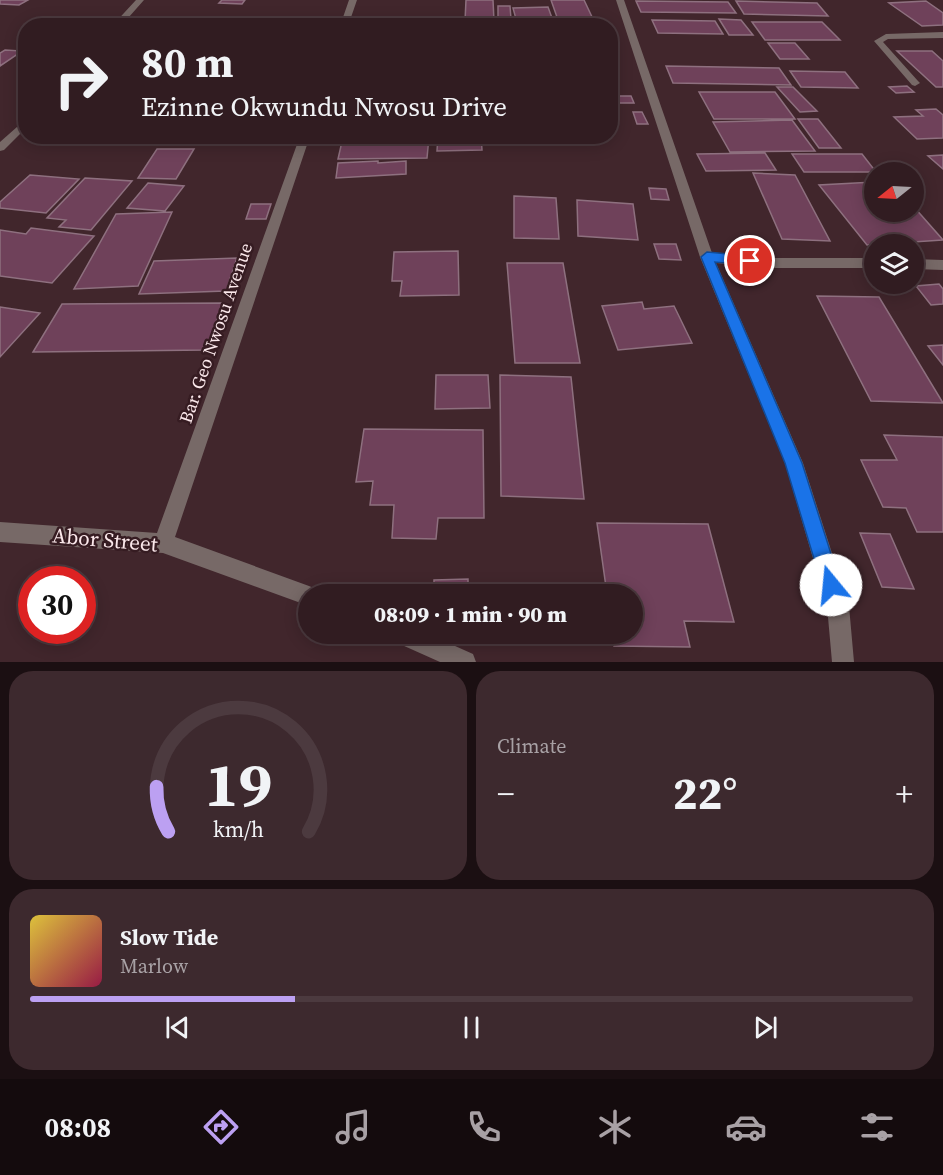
<!DOCTYPE html>
<meta charset="utf-8">
<style>
:root{--surface:#311c21;--page:#3d292e;--text:#f1f3f6;--muted:#a8a1a5;--line:#4c3a3f;--accent:#bca0f2}
body{margin:0;font-family:"Source Serif 4",serif;background:var(--page);color:var(--text);height:100vh;display:flex;flex-direction:column;font-size:22px;white-space:nowrap}
*{box-sizing:border-box;margin:0}
p{font-size:20px;color:var(--muted)}
.icon{flex:none;width:33px;height:33px;fill:none;stroke:currentColor;stroke-width:2;stroke-linecap:round;stroke-linejoin:round}
.map{position:relative;height:662px;overflow:hidden}
.sheet{display:flex;flex-direction:column;gap:9px;padding:9px;background:#1b0f12;flex:1}
.sheet>*{flex:none}
.top-card{position:absolute;left:18px;top:18px;width:600px;height:126px;border-radius:24px;box-shadow:0 3px 15px #0003,0 0 0 2px var(--line);background:#311c21;color:var(--text);overflow:hidden}
.needle{width:39px;rotate:252deg}
.tools{position:absolute;left:864px;top:162px;display:grid;gap:12px}
.tools a{display:grid;place-items:center;width:60px;height:60px;border-radius:50%;background:var(--surface);box-shadow:0 3px 15px #0003,0 0 0 2px var(--line);font-size:30px}
.speed{position:absolute;left:18px;top:566px;display:flex;gap:12px;font-size:30px;font-weight:700;text-align:center}
.speed>*{display:grid;place-content:center;width:78px;height:78px;border-radius:50%;background:var(--surface);box-shadow:0 3px 15px #0003,0 0 0 2px var(--line);line-height:1}
.speed .limit{border:9px solid #d22;background:#fff;color:#111}
.pin{position:absolute;display:grid;place-items:center;width:51px;height:51px;color:#fff;margin:-26px;border:3px solid #fff;border-radius:50%;box-shadow:0 2px 6px #0007}
.me{position:absolute;width:66px;margin:-33px;rotate:343deg;stroke-linejoin:round;filter:drop-shadow(0 0 4px #0008)}
.turn{display:flex;align-items:center;gap:21px;height:126px;padding:0 24px;font-size:27px}
.turn .icon{width:78px;height:78px;stroke-width:2.5}
.turn b{display:block;font-size:42px;line-height:51px}
.big{font-size:45px;font-weight:800;line-height:1.1}
.sheet .card{flex:1;display:flex;flex-direction:column;justify-content:center;gap:9px;min-width:0;padding:0 21px;border-radius:24px;background:var(--page)}
.sheet .dial{align-items:center;gap:0}
.dial svg{height:156px;overflow:visible;fill:none;stroke:var(--line);stroke-width:7;stroke-linecap:round;text-anchor:middle}
.dial text{fill:var(--text);stroke:none}
.song{display:flex;align-items:center;gap:18px}
.cover{width:72px;height:72px;border-radius:9px;background:linear-gradient(135deg,hsl(50 70% 55%),hsl(340 70% 35%))}
.played{height:6px;border-radius:3px;background:linear-gradient(90deg,var(--accent) 30%,var(--line) 30%)}
.keys{display:flex;justify-content:space-around;direction:ltr}
.heat{display:flex;justify-content:space-between;align-items:center;font-size:33px;direction:ltr}
.sheet .tiles{flex:1;display:grid;gap:9px;grid-template-columns:1fr 1fr}
.card:last-child{grid-column:span 2}
.trip{position:absolute;left:298px;top:584px;width:345px;height:60px;border-radius:30px;background:var(--surface);box-shadow:0 3px 15px #0003,0 0 0 2px var(--line);font-weight:800;line-height:60px;text-align:center}
.tab-bar{display:flex;height:96px;justify-content:space-around;align-items:center;background:#140b0d;color:var(--muted)}
.tab-bar .icon{width:42px;height:42px}
.tab-bar .current{color:var(--accent)}
.tab-bar b{font-size:27px;color:var(--text)}
.map>svg:first-child{display:block}
.building{fill:#6f415a;stroke:#8e707f;stroke-width:1.5}
.lines{fill:none;stroke-linecap:round;stroke-linejoin:round}
.minor{fill:#776967;fill-rule:evenodd}
.route{fill:#1a73e8;stroke:#114b97;stroke-width:1.5}
.labels{text-anchor:middle;stroke-width:5;stroke-linejoin:round;paint-order:stroke}
.street-label{font-size:18px;fill:#fbe8eb;stroke:#361c22}
.near-street-label{font-size:21px;fill:#fbe8eb;stroke:#361c22}
</style>
<div class="map">
<svg width="943" height="662" viewBox="0 0 943 662">
<rect width="100%" height="100%" fill="#41262c"/>
<path class="building" d="M 0,0 L 28,0 L 19,5 L 0,4 Z
M 222,0 L 245,0 L 242,4 L 219,3 Z
M 466,0 L 493,0 L 494,21 L 465,21 Z
M 551,0 L 584,0 L 593,19 L 558,20 Z
M 636,1 L 728,2 L 736,13 L 641,12 Z
M 736,1 L 817,3 L 828,16 L 744,14 Z
M 926,1 L 943,13 L 943,25 L 922,26 L 889,3 Z
M 498,6 L 510,6 L 511,19 L 498,19 Z
M 548,7 L 552,18 L 516,19 L 513,8 Z
M 719,19 L 741,20 L 753,35 L 729,35 Z
M 652,20 L 715,21 L 723,34 L 658,33 Z
M 496,21 L 523,22 L 524,26 L 497,26 Z
M 387,22 L 409,22 L 408,26 L 386,26 Z
M 752,22 L 822,22 L 840,40 L 765,40 Z
M 533,23 L 593,24 L 594,26 L 533,26 Z
M 768,43 L 795,43 L 809,59 L 780,59 Z
M 5,50 L 22,51 L 0,66 L 0,53 Z
M 897,51 L 932,51 L 943,61 L 943,87 L 936,87 Z
M 666,66 L 779,68 L 791,85 L 673,83 Z
M 790,71 L 845,72 L 858,88 L 801,87 Z
M 907,86 L 914,92 L 896,93 L 889,87 Z
M 777,87 L 793,87 L 817,111 L 800,112 Z
M 699,92 L 775,92 L 795,119 L 714,119 Z
M 615,96 L 631,96 L 634,103 L 618,103 Z
M 936,109 L 943,115 L 943,138 L 917,139 L 894,117 L 923,116 L 916,110 Z
M 633,112 L 642,112 L 648,124 L 637,124 Z
M 798,119 L 818,119 L 841,148 L 819,148 Z
M 792,120 L 815,151 L 730,152 L 713,122 Z
M 220,136 L 264,136 L 263,140 Z
M 438,136 L 481,136 L 482,150 L 437,151 Z
M 501,136 L 536,136 L 537,145 L 501,144 Z
M 343,137 L 429,137 L 427,158 L 338,159 Z
M 157,149 L 194,149 L 176,179 L 138,178 Z
M 765,153 L 776,170 L 706,171 L 697,154 Z
M 792,154 L 862,154 L 876,172 L 804,172 Z
M 943,155 L 943,169 L 928,156 Z
M 378,161 L 378,163 L 406,161 L 406,174 L 336,178 L 338,163 Z
M 753,173 L 795,175 L 830,241 L 782,239 Z
M 30,175 L 79,179 L 46,213 L 0,208 L 0,202 Z
M 85,178 L 132,181 L 91,230 L 59,227 L 66,220 L 47,218 Z
M 874,182 L 874,212 L 914,212 L 914,207 L 943,240 L 867,245 L 819,185 Z
M 148,183 L 184,186 L 165,211 L 127,208 Z
M 649,188 L 666,189 L 669,200 L 651,199 Z
M 514,196 L 556,198 L 559,239 L 514,238 Z
M 577,200 L 633,204 L 638,240 L 578,236 Z
M 251,204 L 271,204 L 266,219 L 246,219 Z
M 172,212 L 138,286 L 74,289 L 116,214 Z
M 31,228 L 94,236 L 52,283 L 0,276 L 0,230 L 26,234 Z
M 654,244 L 676,244 L 681,260 L 659,259 Z
M 458,251 L 459,295 L 400,296 L 402,281 L 392,281 L 394,252 Z
M 237,258 L 226,291 L 139,294 L 154,261 Z
M 507,263 L 563,263 L 580,363 L 515,363 Z
M 939,284 L 943,289 L 943,304 L 931,305 L 916,286 Z
M 817,296 L 879,297 L 943,403 L 871,401 Z
M 642,302 L 644,309 L 674,306 L 692,343 L 618,350 L 602,306 Z
M 223,303 L 206,350 L 33,352 L 62,304 Z
M 0,307 L 40,313 L 0,357 Z
M 943,345 L 943,365 L 928,346 Z
M 436,375 L 488,375 L 490,408 L 435,409 Z
M 500,375 L 571,377 L 584,499 L 501,496 Z
M 364,429 L 483,430 L 484,518 L 438,518 L 436,539 L 392,538 L 394,505 L 370,505 L 373,481 L 356,482 Z
M 884,435 L 943,437 L 943,532 L 917,532 L 906,508 L 883,507 L 861,460 L 897,460 Z
M 597,523 L 708,524 L 734,622 L 684,621 L 690,647 L 614,646 L 613,633 L 633,633 L 633,594 L 607,594 Z
M 860,533 L 890,534 L 914,589 L 882,587 Z
M 468,579 L 468,594 L 434,594 L 434,580 Z"/>
<g class="lines">
<path class="minor" d="M 136,0 L 144,0 L 121,26 L 112,26 Z
M 349,0 L 357,0 L 348,26 L 340,26 Z
M 616,0 L 624,0 L 712,253 L 771,258 L 874,258 L 874,268 L 771,268 L 716,263 L 803,463 L 849,606 L 854,662 L 832,662 L 827,606 L 785,463 L 700,257 Z
M 943,32 L 943,38 L 888,39 L 883,42 L 918,81 L 920,83 L 915,86 L 912,85 L 874,41 L 886,34 Z
M 26,119 L 26,128 L 4,150 L 0,151 L 0,142 Z
M 300,136 L 310,136 L 175,537 L 309,586 L 316,589 L 319,594 L 309,594 L 309,606 L 163,553 L 0,542 L 0,522 L 157,533 Z
M 914,259 L 943,260 L 943,270 L 914,269 Z
M 390,633 L 426,633 L 473,654 L 476,662 L 440,662 L 393,641 Z"/>
</g>
<path class="route" d="M 707,252 L 750,256 L 756,261 L 750,265 L 715,262 L 802,463 L 841,585 L 838,592 L 831,595 L 825,592 L 822,585 L 785,463 L 701,257 Z"/>
<g class="labels">
<g class="street-label">
<text transform="translate(216 333) rotate(-71)" y="6">Bar. Geo Nwosu Avenue</text>
</g>
<g class="near-street-label">
<text transform="translate(105 540) rotate(5)" y="7">Abor Street</text>
</g>
</g>
</svg>
<div class="tools">
<a><svg class="needle" viewBox="-14 -14 28 28"><path d="M0-13l5 13h-10z" fill="#e53935"/><path d="M0 13l5-13h-10z" fill="#a8a1a5"/></svg></a>
<a><svg class="icon" aria-label="layers" viewBox="0 0 24 24"><path d="M12 4l9 5-9 5-9-5zM3 14l9 5 9-5"/></svg></a>
</div>
<div class="speed"><div class="limit">30</div></div>
<div class="pin" style="left:750px;top:261px;background:#d93025"><svg class="icon" aria-label="arrive" viewBox="0 0 24 24"><path d="M6 21V4h12l-3 4 3 4H6"/></svg></div>
<svg class="me" style="left:831px;top:585px" viewBox="-20 -20 40 40"><circle r="19" fill="#fff"/><path d="M0-13L10 11 0 6-10 11z" fill="#1a73e8"/></svg>
<div class="trip">08:09 · 1 min · 90 m</div>
<div class="top-card">
<div class="turn"><svg class="icon" aria-label="right" viewBox="0 0 24 24"><path d="M7 20v-9h11M14 6l5 5-5 5"/></svg><div><b>80 m</b>Ezinne Okwundu Nwosu Drive</div></div>
</div>
</div>
<section class="sheet">
<div class="tiles">
<div class="card dial"><svg viewBox="0 0 100 80">
<path d="M14 69A42 42 0 1 1 86 69"/>
<path d="M14 69A42 42 0 0 1 8 46" stroke="#bca0f2"/>
<text x="50" y="56" font-size="32" font-weight="700">19</text>
<text x="50" y="72" font-size="11">km/h</text>
</svg></div>
<div class="card"><p>Climate</p>
<div class="heat"><a>−</a><b class="big">22°</b><a>+</a></div>
</div>
<div class="card">
<div class="song"><i class="cover"></i><div><b>Slow Tide</b><p>Marlow</p></div></div>
<div class="played"></div>
<div class="keys"><svg class="icon" aria-label="previous" viewBox="0 0 24 24"><path d="M18 5L8 12l10 7zM5 5v14"/></svg><svg class="icon" aria-label="pause" viewBox="0 0 24 24"><path d="M8 5v14M16 5v14"/></svg><svg class="icon" aria-label="next" viewBox="0 0 24 24"><path d="M6 5l10 7-10 7zM19 5v14"/></svg></div>
</div>
</div>
</section>
<nav class="tab-bar">
<b>08:08</b>
<svg class="icon current" aria-label="directions" viewBox="0 0 24 24"><path d="M12 3l9 9-9 9-9-9zM9 14v-3h6M13 9l2 2-2 2"/></svg>
<svg class="icon" aria-label="music" viewBox="0 0 24 24"><path d="M9 18V5l10-2v13"/><circle cx="6" cy="18" r="3"/><circle cx="16" cy="16" r="3"/></svg>
<svg class="icon" aria-label="phone" viewBox="0 0 24 24"><path d="M5 4h4l2 5-3 2q2 4 5 5l2-3 5 2v4C11 20 4 13 5 4z"/></svg>
<svg class="icon" aria-label="climate" viewBox="0 0 24 24"><path d="M12 3v18M4 7l16 10M4 17L20 7"/></svg>
<svg class="icon" aria-label="car" viewBox="0 0 24 24"><path d="M5 17H2v-5l4-1 3-4h7l3 4 3 1v5h-3M9 17h6M6 11h13"/><circle cx="7" cy="17" r="2"/><circle cx="17" cy="17" r="2"/></svg>
<svg class="icon" aria-label="filters" viewBox="0 0 24 24"><path d="M4 7h16M4 17h16"/><circle cx="9" cy="7" r="2"/><circle cx="15" cy="17" r="2"/></svg>
</nav>
